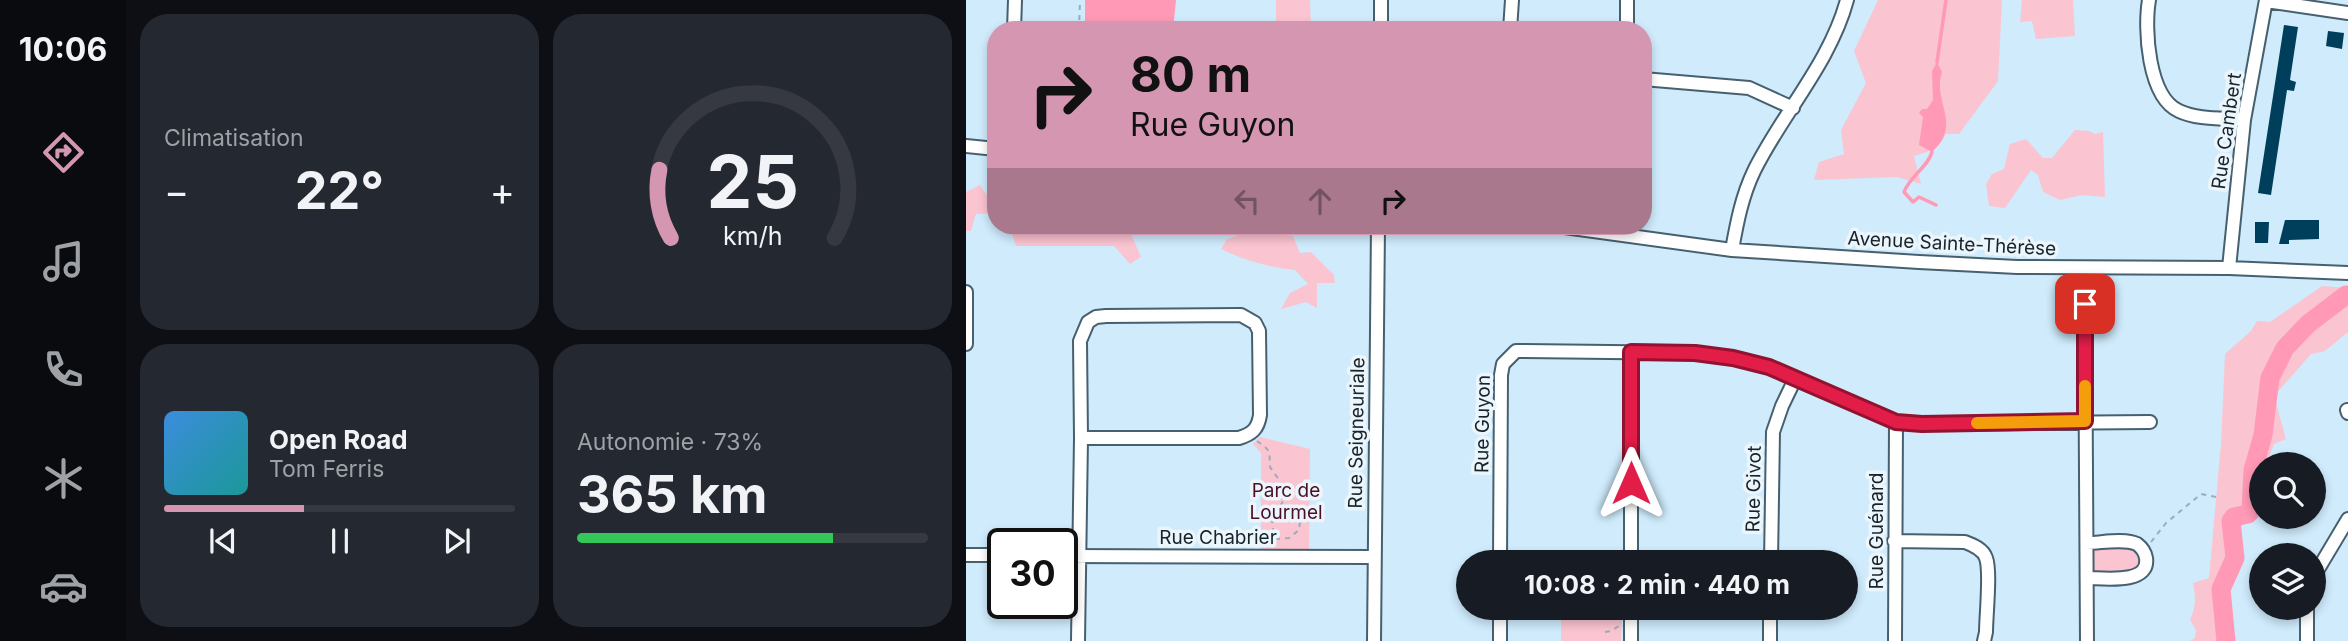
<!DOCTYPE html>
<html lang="fr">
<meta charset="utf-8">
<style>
:root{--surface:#171b24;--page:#242831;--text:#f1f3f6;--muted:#9ea1a6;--line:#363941;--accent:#d596b1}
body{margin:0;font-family:Inter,sans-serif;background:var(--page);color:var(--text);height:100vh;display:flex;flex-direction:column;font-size:26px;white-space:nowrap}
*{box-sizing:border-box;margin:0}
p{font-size:23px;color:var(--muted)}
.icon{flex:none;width:38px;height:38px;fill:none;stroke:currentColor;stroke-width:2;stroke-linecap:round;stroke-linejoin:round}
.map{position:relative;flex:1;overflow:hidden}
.sheet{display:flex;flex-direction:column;gap:14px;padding:14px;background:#0d0f14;width:840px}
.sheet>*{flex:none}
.top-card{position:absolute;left:21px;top:21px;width:665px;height:214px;border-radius:28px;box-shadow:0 4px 10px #0003;background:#d596b1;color:#111;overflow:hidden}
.tools{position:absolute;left:1283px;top:452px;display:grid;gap:14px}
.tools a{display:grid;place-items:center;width:77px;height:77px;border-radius:50%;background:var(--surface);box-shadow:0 4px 10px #0003;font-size:35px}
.speed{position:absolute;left:21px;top:528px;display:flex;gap:14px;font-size:35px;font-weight:700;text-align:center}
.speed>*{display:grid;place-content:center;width:91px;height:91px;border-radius:50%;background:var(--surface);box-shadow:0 4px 10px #0003;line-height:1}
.speed .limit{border:4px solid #111;border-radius:10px;background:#fff;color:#111}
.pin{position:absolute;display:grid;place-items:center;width:60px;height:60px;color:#fff;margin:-30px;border-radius:14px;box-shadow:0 4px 10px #0006}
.me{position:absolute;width:77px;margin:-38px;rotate:0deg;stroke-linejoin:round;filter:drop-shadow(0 0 5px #0008)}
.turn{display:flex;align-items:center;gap:24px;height:147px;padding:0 28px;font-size:32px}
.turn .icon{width:91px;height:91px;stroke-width:2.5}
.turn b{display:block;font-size:49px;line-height:60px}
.lanes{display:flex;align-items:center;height:66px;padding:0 28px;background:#0003;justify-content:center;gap:35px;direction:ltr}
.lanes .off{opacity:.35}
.big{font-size:52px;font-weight:700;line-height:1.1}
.sheet .widget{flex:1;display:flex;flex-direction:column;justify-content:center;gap:10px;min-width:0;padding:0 24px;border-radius:28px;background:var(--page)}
.sheet .dial{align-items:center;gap:0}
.dial svg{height:182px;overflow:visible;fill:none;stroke:var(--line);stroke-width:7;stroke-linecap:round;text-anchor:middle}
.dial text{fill:var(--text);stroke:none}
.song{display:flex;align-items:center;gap:21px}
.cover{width:84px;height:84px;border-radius:10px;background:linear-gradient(135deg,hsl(210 70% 55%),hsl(180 70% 35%))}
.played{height:7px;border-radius:4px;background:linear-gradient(90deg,var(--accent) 40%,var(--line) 40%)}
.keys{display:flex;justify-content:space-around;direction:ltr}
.heat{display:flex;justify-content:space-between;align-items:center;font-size:38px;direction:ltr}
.charge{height:10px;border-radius:5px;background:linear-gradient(90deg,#34c759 73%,var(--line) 0)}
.sheet .tiles{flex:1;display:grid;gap:14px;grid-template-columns:repeat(2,1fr)}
.trip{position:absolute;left:490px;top:550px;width:402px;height:70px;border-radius:35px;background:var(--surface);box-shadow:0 4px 10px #0003;font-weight:700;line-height:70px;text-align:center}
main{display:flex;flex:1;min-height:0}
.dock{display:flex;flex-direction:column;width:126px;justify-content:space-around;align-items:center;background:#090b0e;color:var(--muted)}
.dock .icon{width:49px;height:49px}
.dock .selected{color:var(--accent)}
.dock b{font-size:32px;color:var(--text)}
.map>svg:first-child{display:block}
.green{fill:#fbc4d1}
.water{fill:#ff99b5}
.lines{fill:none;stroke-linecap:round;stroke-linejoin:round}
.stream{stroke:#ff99b5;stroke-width:3.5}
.river{stroke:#ff99b5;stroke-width:19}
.building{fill:#003f5b}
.minor-casing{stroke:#47606f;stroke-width:16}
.path{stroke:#98aebc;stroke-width:2;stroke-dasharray:5 5;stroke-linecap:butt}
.minor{stroke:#fff;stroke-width:12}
.route-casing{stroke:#92132f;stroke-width:18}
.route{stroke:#e11d48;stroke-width:12}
.slow{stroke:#f59e0b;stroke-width:12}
.labels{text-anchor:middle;stroke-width:7;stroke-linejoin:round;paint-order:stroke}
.street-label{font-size:19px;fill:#182229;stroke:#eaf5fc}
.park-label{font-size:19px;fill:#4d0f26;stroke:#eaf5fc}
</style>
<main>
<nav class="dock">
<b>10:06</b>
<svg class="icon selected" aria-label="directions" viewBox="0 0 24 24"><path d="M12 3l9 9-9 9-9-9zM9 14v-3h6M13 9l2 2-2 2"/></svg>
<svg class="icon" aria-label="music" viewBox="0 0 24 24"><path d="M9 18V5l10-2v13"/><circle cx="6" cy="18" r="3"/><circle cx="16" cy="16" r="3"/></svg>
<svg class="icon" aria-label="phone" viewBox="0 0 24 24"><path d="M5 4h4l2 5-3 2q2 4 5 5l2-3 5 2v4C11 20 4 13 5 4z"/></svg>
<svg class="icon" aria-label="climate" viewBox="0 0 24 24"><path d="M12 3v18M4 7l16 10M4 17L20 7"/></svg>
<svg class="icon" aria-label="car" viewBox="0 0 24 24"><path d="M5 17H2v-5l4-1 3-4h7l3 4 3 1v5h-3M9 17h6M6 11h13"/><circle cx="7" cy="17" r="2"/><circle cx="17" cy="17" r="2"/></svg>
</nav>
<section class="sheet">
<div class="tiles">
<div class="widget"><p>Climatisation</p>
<div class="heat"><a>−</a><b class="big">22°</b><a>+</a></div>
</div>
<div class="widget dial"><svg viewBox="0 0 100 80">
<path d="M14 69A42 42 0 1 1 86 69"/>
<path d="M14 69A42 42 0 0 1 9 39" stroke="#d596b1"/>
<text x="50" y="56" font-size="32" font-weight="700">25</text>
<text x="50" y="72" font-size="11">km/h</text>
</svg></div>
<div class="widget">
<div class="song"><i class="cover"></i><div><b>Open Road</b><p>Tom Ferris</p></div></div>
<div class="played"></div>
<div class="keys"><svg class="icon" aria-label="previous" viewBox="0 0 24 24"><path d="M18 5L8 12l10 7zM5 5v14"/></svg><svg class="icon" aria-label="pause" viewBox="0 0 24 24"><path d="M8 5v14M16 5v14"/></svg><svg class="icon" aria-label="next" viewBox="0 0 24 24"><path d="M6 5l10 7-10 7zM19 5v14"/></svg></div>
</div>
<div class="widget"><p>Autonomie · 73%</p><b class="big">365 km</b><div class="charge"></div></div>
</div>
</section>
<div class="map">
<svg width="1382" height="641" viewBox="0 0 1382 641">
<rect width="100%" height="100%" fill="#cfebfc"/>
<path class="green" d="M 310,0 L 344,0 L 345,30 L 310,30 Z
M 912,0 L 1036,0 L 1032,81 L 993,134 L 980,134 C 972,150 964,151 948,156 L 955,184 L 931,177 L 848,180 L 853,162 L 878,154 L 875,130 L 900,83 L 888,51 Z
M 1056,0 L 1107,0 L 1109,36 L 1070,39 L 1066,21 L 1054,22 Z
M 1109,130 L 1123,131 L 1129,134 L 1137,132 L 1139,197 L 1116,195 L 1094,200 L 1077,192 L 1072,175 L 1065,170 L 1039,208 L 1023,206 L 1020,184 L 1026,174 L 1038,169 L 1044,144 L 1060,139 L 1077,158 L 1086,158 Z
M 14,185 L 22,197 L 30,197 L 30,213 L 10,214 L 5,231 L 0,231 L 0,192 Z
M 43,226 L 62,226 L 64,228 L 152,226 L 163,229 L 175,257 L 164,264 L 148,246 L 50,246 Z
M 282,232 L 327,236 L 334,253 L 345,252 L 368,275 L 369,283 L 351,283 L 351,308 L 340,302 L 315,309 L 324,293 L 342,284 L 329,270 C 305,268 277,260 255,249 L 261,239 Z
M 1356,286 L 1382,288 L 1382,332 L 1359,351 L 1345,354 L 1308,396 L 1320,439 L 1308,444 L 1300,464 L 1295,464 C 1295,497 1290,506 1269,530 L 1275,560 L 1262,596 L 1262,641 L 1224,641 L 1229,638 L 1230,630 L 1224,620 C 1230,607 1230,597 1227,583 L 1243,578 L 1255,444 L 1259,354 L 1285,331 L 1291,321 L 1304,322 Z
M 294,437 L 344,449 L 343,550 L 295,550 L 295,453 L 287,444 Z
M 1121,543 L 1170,544 L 1177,571 L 1121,578 Z
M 595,618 L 656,620 L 655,641 L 595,641 Z"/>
<path class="water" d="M 119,0 L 210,0 L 207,30 L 119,30 Z
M 971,62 L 976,72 C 966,103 997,123 966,152 L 953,145 L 957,117 L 953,113 L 956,109 L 961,109 L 967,100 L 966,71 Z"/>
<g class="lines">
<path class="stream" d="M 971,62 L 980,0
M 966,152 C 962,167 944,176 938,192 L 947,202 L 953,197 L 970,205"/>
<path class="river" d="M 1260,641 L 1255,589 L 1269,558 L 1265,521 L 1268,517 L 1282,514 L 1285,511 L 1287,470 L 1297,435 L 1304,378 L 1319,348 L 1342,324 L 1380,295"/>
</g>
<path class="building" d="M 1318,25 L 1332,27 L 1324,80 L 1330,82 L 1328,91 L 1321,90 L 1305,195 L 1292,193 Z
M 1362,31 L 1378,33 L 1376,49 L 1360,46 Z
M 1319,220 L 1353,220 L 1353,239 L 1323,240 L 1323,244 L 1313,244 Z
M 1289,222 L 1303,222 L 1302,243 L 1289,243 Z"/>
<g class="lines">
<defs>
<path id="minor" d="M 1183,0 C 1178,29 1182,97 1213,111 C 1232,120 1258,118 1278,120
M 1300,1 L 1382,13
M 48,30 L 49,0
M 415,30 L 415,0
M 544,30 L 546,0
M 661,30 L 661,0
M 677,79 L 783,88 L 827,108
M 0,146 L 30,149
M 591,226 L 766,250 L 953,262 L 1051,267 L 1263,268 L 1382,273
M 766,250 C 771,222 776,196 788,171 C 816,114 864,63 881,0
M 1263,268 L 1278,120 L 1300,0
M 0,292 L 0,344
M 1119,304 L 1121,641
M 1381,410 L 1382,413
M 928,541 L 999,542 C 1007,545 1017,549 1020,558 C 1025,571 1020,616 1020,632 L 1018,641
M 0,555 L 37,555
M 96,556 L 408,557
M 534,562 L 535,375 L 537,364 L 550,351 L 729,353 L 767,358 L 803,367 L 930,422 L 955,424 L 1184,422
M 665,562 L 665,353
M 805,562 L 807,432 L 816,406 L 829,379
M 1348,576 L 1382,519
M 1121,578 C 1137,578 1184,585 1180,558 C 1179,552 1175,547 1171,544 C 1158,538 1135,543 1121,543
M 1341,607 L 1341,641
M 112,641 L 115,438 L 114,341 L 122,322 L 130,317 L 140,316 L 275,315 L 289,323 L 293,331 L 294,415 C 292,429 286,434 273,438 L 115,438
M 408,641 L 412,226
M 534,641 L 534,607
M 665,641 L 665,607
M 804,641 L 804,607
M 929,641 L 930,422"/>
</defs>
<use href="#minor" class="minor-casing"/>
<path class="path" d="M 113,30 L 114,0
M 1117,279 L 1117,291
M 291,441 C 306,452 303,450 304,467 C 311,478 323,489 316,503 C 313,508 308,512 306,517 L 308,545
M 309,539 L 323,538 L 333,530 L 334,522 L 326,510
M 1185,542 L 1200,523 L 1235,494 L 1255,498
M 639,632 L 645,631 L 653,626"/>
<use href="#minor" class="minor"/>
</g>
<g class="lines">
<defs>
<path id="route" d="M 665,483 L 665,352 L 729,353 L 767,358 L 803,367 L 930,422 L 956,424 L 1119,421 L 1119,304"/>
</defs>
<use href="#route" class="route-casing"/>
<use href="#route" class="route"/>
<path class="slow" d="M 1011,423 L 1119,421 L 1119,386"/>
</g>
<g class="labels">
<g class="street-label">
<text transform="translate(1260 131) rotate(-82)" y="7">Rue Cambert</text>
<text transform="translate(986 243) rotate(3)" y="7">Avenue Sainte-Thérèse</text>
<text transform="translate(516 424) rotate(-89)" y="7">Rue Guyon</text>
<text transform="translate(390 433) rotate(-89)" y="7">Rue Seigneuriale</text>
<text transform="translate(787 489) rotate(-89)" y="7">Rue Givot</text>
<text transform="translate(910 531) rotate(-90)" y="7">Rue Guénard</text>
<text x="252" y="544">Rue Chabrier</text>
</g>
<g class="park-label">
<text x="320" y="497">Parc de<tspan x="320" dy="22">Lourmel</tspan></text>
</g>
</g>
</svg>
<div class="tools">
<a><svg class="icon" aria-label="search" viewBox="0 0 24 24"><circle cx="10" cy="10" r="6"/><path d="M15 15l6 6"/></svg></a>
<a><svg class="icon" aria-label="layers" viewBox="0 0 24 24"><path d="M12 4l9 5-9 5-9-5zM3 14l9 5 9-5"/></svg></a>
</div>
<div class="speed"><div class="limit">30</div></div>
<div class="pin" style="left:1119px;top:304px;background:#d93025"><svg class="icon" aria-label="arrive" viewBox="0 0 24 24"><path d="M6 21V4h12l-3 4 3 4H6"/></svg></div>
<svg class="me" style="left:665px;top:483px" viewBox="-20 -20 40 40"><path d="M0-17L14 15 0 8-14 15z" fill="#e11d48" stroke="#fff" stroke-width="4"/></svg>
<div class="trip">10:08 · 2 min · 440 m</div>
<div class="top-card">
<div class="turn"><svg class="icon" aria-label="right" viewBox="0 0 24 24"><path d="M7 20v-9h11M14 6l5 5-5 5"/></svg><div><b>80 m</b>Rue Guyon</div></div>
<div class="lanes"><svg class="icon off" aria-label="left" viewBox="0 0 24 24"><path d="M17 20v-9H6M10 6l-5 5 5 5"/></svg><svg class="icon off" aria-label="ahead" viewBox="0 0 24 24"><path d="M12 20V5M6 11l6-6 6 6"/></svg><svg class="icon" aria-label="right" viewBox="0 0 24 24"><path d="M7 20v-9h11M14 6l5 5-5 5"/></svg></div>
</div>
</div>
</main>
